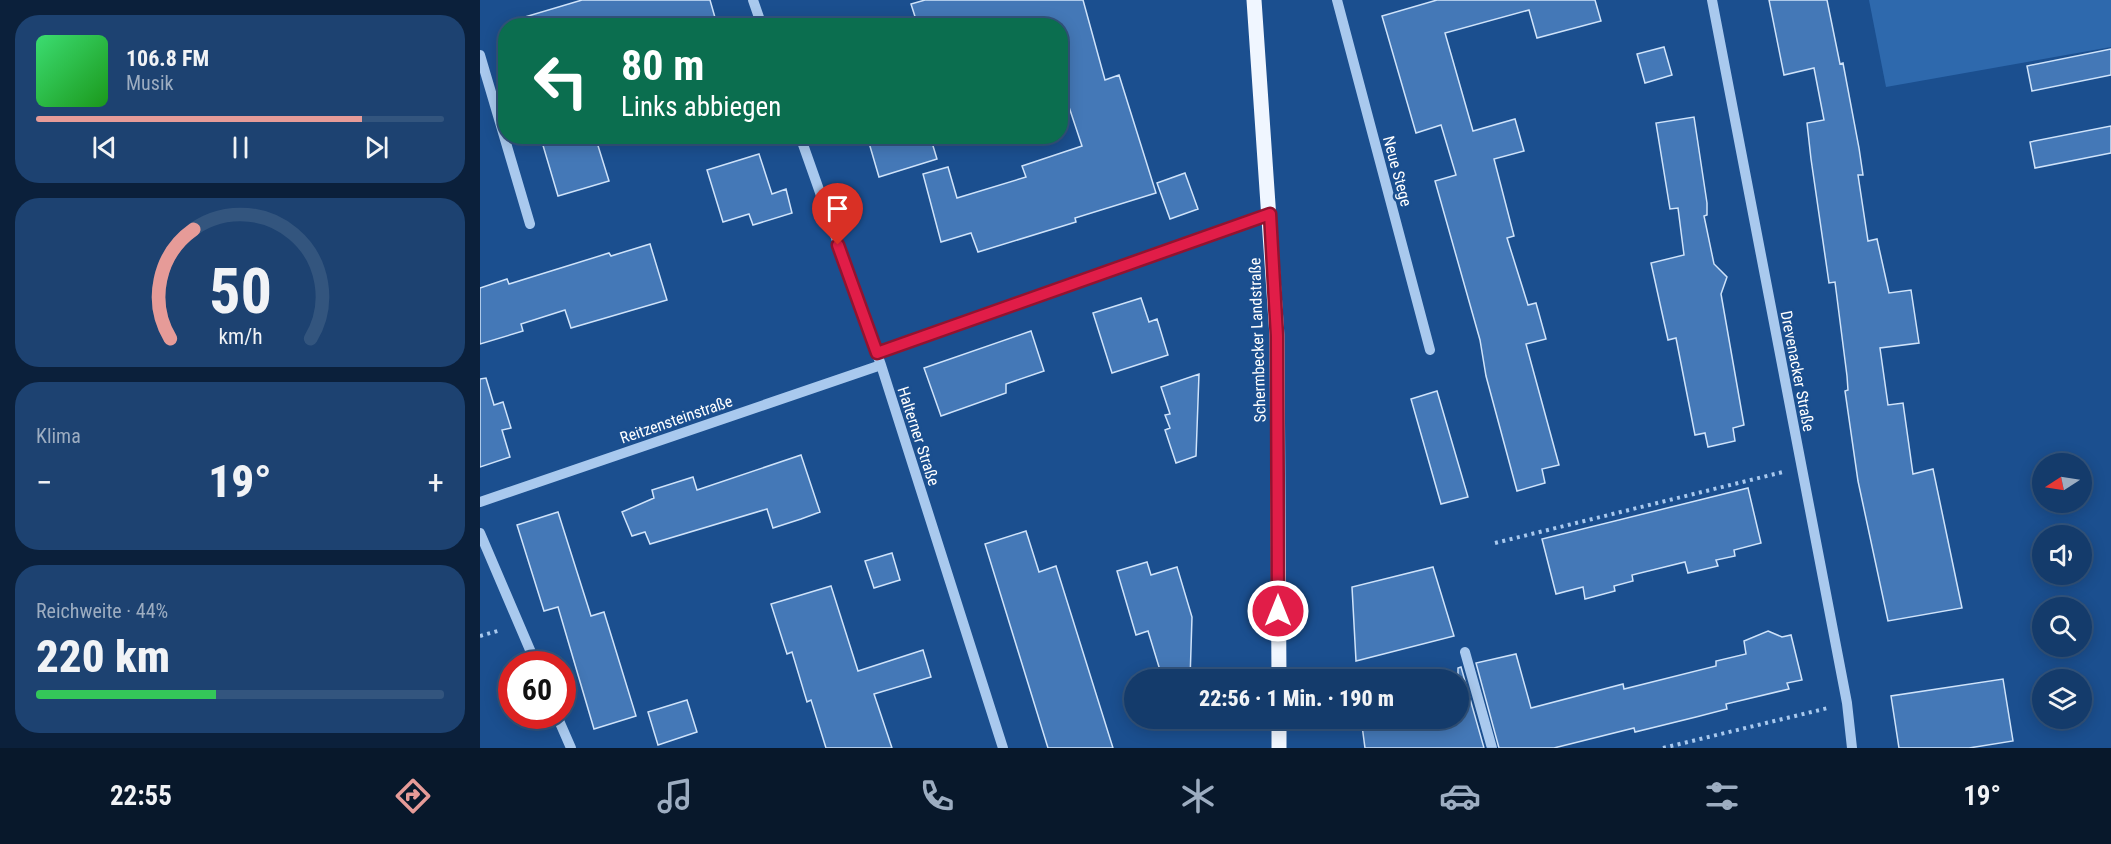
<!DOCTYPE html>
<html lang="de">
<meta charset="utf-8">
<style>
:root{--surface:#143b6b;--page:#1d4271;--text:#f1f3f6;--muted:#9dadc1;--line:#33557e;--accent:#e69b98}
body{margin:0;font-family:"Roboto Condensed",sans-serif;background:var(--page);color:var(--text);height:100vh;display:flex;flex-direction:column;font-size:22px;white-space:nowrap}
*{box-sizing:border-box;margin:0}
p{font-size:20px;color:var(--muted)}
.icon{flex:none;width:33px;height:33px;fill:none;stroke:currentColor;stroke-width:2;stroke-linecap:round;stroke-linejoin:round}
.map{position:relative;flex:1;overflow:hidden}
.details{display:flex;flex-direction:column;gap:15px;padding:15px;background:#0b203b;width:480px}
.details>*{flex:none}
.banner{position:absolute;left:18px;top:18px;width:570px;height:126px;border-radius:24px;box-shadow:0 3px 15px #0003,0 0 0 2px var(--line);background:#0b6e4f;color:#fff;overflow:hidden}
.needle{width:39px;rotate:258deg}
.fabs{position:absolute;left:1552px;top:453px;display:grid;gap:12px}
.fabs a{display:grid;place-items:center;width:60px;height:60px;border-radius:50%;background:var(--surface);box-shadow:0 3px 15px #0003,0 0 0 2px var(--line);font-size:30px}
.speed{position:absolute;left:18px;top:651px;display:flex;gap:12px;font-size:30px;font-weight:700;text-align:center}
.speed>*{display:grid;place-content:center;width:78px;height:78px;border-radius:50%;background:var(--surface);box-shadow:0 3px 15px #0003,0 0 0 2px var(--line);line-height:1}
.speed .limit{border:9px solid #d22;background:#fff;color:#111}
.pin{position:absolute;display:grid;place-items:center;width:51px;height:51px;color:#fff;margin:-62px -26px;border-radius:50% 50% 50% 0;rotate:-45deg;box-shadow:0 0 6px #0007}
.pin .icon{rotate:45deg}
.me{position:absolute;width:66px;margin:-33px;rotate:0deg;stroke-linejoin:round;filter:drop-shadow(0 0 4px #0008)}
.turn{display:flex;align-items:center;gap:21px;height:126px;padding:0 24px;font-size:27px}
.turn .icon{width:78px;height:78px;stroke-width:2.5}
.turn b{display:block;font-size:42px;line-height:51px}
.big{font-size:45px;font-weight:800;line-height:1.1}
.details .tile{flex:1;display:flex;flex-direction:column;justify-content:center;gap:9px;min-width:0;padding:0 21px;border-radius:24px;background:var(--page)}
.details .dial{align-items:center;gap:0}
.dial svg{height:156px;overflow:visible;fill:none;stroke:var(--line);stroke-width:7;stroke-linecap:round;text-anchor:middle}
.dial text{fill:var(--text);stroke:none}
.song{display:flex;align-items:center;gap:18px}
.cover{width:72px;height:72px;border-radius:9px;background:linear-gradient(135deg,hsl(140 70% 55%),hsl(120 70% 35%))}
.played{height:6px;border-radius:3px;background:linear-gradient(90deg,var(--accent) 80%,var(--line) 80%)}
.keys{display:flex;justify-content:space-around;direction:ltr}
.heat{display:flex;justify-content:space-between;align-items:center;font-size:33px;direction:ltr}
.charge{height:9px;border-radius:4px;background:linear-gradient(90deg,#34c759 44%,var(--line) 0)}
.trip{position:absolute;left:644px;top:669px;width:345px;height:60px;border-radius:30px;background:var(--surface);box-shadow:0 3px 15px #0003,0 0 0 2px var(--line);font-weight:800;line-height:60px;text-align:center}
.tabs{display:flex;height:96px;justify-content:space-around;align-items:center;background:#08182b;color:var(--muted)}
.tabs .icon{width:42px;height:42px}
.tabs .active{color:var(--accent)}
.tabs b{font-size:27px;color:var(--text)}
main{display:flex;flex:1;min-height:0}
.map>svg:first-child{display:block}
.green{fill:#2e69ad}
.building{fill:#4478b7;stroke:#cfe3fa;stroke-width:1.5}
.lines{fill:none;stroke-linecap:round;stroke-linejoin:round}
.path{stroke:#a9c9ee;stroke-width:4;stroke-dasharray:3 4.5;stroke-linecap:butt}
.minor{stroke:#a9c9ee;stroke-width:10}
.major{stroke:#f0f6ff;stroke-width:15}
.route-casing{stroke:#92132f;stroke-width:15}
.route{stroke:#e11d48;stroke-width:10}
.labels{text-anchor:middle;stroke-width:5;stroke-linejoin:round;paint-order:stroke}
.street-label{font-size:16px;fill:#fff;stroke:#1b4f8f}
</style>
<main>
<section class="details">
<div class="tile">
<div class="song"><i class="cover"></i><div><b>106.8 FM</b><p>Musik</p></div></div>
<div class="played"></div>
<div class="keys"><svg class="icon" aria-label="previous" viewBox="0 0 24 24"><path d="M18 5L8 12l10 7zM5 5v14"/></svg><svg class="icon" aria-label="pause" viewBox="0 0 24 24"><path d="M8 5v14M16 5v14"/></svg><svg class="icon" aria-label="next" viewBox="0 0 24 24"><path d="M6 5l10 7-10 7zM19 5v14"/></svg></div>
</div>
<div class="tile dial"><svg viewBox="0 0 100 80">
<path d="M14 69A42 42 0 1 1 86 69"/>
<path d="M14 69A42 42 0 0 1 26 13" stroke="#e69b98"/>
<text x="50" y="56" font-size="32" font-weight="700">50</text>
<text x="50" y="72" font-size="11">km/h</text>
</svg></div>
<div class="tile"><p>Klima</p>
<div class="heat"><a>−</a><b class="big">19°</b><a>+</a></div>
</div>
<div class="tile"><p>Reichweite · 44%</p><b class="big">220 km</b><div class="charge"></div></div>
</section>
<div class="map">
<svg width="1631" height="748" viewBox="0 0 1631 748">
<rect width="100%" height="100%" fill="#1b4f8f"/>
<path class="green" d="M 1389,0 L 1631,0 L 1631,47 L 1406,87 Z"/>
<path class="building" d="M 102,0 L 230,0 L 236,21 L 220,26 L 39,26 L 38,19 Z
M 445,0 L 603,0 L 625,80 L 639,75 L 676,193 L 595,218 L 596,222 L 498,252 L 491,233 L 461,242 L 443,174 L 468,167 L 477,198 L 546,177 L 542,166 L 602,146 L 580,80 L 580,26 L 438,26 L 431,4 Z
M 957,0 L 1115,0 L 1121,21 L 1057,38 L 1049,10 L 965,33 L 993,131 L 1035,119 L 1044,151 L 1014,159 L 1034,236 L 1027,238 L 1048,305 L 1056,303 L 1066,339 L 1046,344 L 1079,465 L 1062,469 L 1065,483 L 1037,491 L 1006,376 L 1000,340 L 955,181 L 976,175 L 961,125 L 936,133 L 902,16 Z
M 1289,0 L 1347,0 L 1360,64 L 1363,63 L 1379,148 L 1383,175 L 1378,175 L 1388,241 L 1397,239 L 1409,293 L 1431,290 L 1439,343 L 1400,348 L 1408,405 L 1423,403 L 1433,474 L 1453,469 L 1482,608 L 1408,621 L 1378,481 L 1365,391 L 1368,390 L 1367,376 L 1355,282 L 1349,283 L 1331,159 L 1327,123 L 1344,120 L 1334,68 L 1304,75 Z
M 1184,47 L 1192,75 L 1165,83 L 1157,54 Z
M 1631,49 L 1631,75 L 1552,91 L 1547,66 Z
M 1214,117 L 1227,203 L 1227,215 L 1224,216 L 1234,264 L 1247,277 L 1241,294 L 1264,425 L 1253,428 L 1255,441 L 1228,447 L 1225,433 L 1215,435 L 1196,338 L 1188,340 L 1171,263 L 1204,255 L 1198,208 L 1190,209 L 1176,123 Z
M 1631,126 L 1631,153 L 1555,168 L 1550,142 Z
M 81,136 L 115,136 L 129,181 L 78,196 L 62,142 Z
M 387,136 L 450,136 L 457,159 L 399,177 Z
M 279,154 L 292,194 L 306,189 L 312,213 L 273,225 L 269,214 L 243,222 L 227,170 Z
M 705,173 L 718,209 L 690,219 L 677,183 Z
M 170,244 L 187,300 L 91,328 L 85,310 L 41,324 L 43,331 L 0,344 L 0,288 L 27,279 L 29,284 L 129,253 L 131,256 Z
M 661,298 L 669,322 L 677,319 L 688,355 L 632,373 L 613,313 Z
M 551,331 L 564,371 L 526,384 L 526,393 L 461,416 L 444,368 Z
M 719,374 L 716,456 L 696,463 L 685,430 L 690,428 L 685,415 L 690,414 L 681,387 Z
M 6,378 L 14,405 L 23,402 L 31,428 L 22,430 L 30,457 L 0,467 L 0,379 Z
M 957,391 L 988,497 L 961,504 L 931,399 Z
M 321,455 L 340,512 L 321,519 L 293,528 L 287,509 L 170,544 L 165,532 L 152,536 L 142,512 L 174,498 L 172,490 L 213,477 L 217,490 Z
M 1268,488 L 1281,543 L 1254,550 L 1255,556 L 1236,560 L 1238,566 L 1208,573 L 1205,562 L 1152,575 L 1153,581 L 1134,586 L 1135,591 L 1105,599 L 1103,587 L 1076,594 L 1062,539 Z
M 78,512 L 111,616 L 124,612 L 156,716 L 114,729 L 78,607 L 64,611 L 37,525 Z
M 546,531 L 559,572 L 576,566 L 633,748 L 568,748 L 505,544 Z
M 412,553 L 420,580 L 394,588 L 385,561 Z
M 667,562 L 671,575 L 697,567 L 712,617 L 710,680 L 683,680 L 668,631 L 656,635 L 637,571 Z
M 953,567 L 974,636 L 876,661 L 872,587 Z
M 351,586 L 378,671 L 443,650 L 451,677 L 394,694 L 412,748 L 346,748 L 331,700 L 327,702 L 312,652 L 307,654 L 291,604 Z
M 1288,631 L 1302,637 L 1311,635 L 1322,680 L 1307,683 L 1309,689 L 1246,704 L 1247,709 L 1216,717 L 1155,732 L 1154,728 L 1074,748 L 1019,748 L 996,663 L 1036,654 L 1051,708 L 1143,684 L 1144,689 L 1236,666 L 1236,661 L 1266,654 L 1264,641 Z
M 981,667 L 1004,748 L 885,748 L 881,718 L 978,718 L 978,668 Z
M 1523,679 L 1533,741 L 1489,748 L 1419,748 L 1411,696 Z
M 207,700 L 217,732 L 178,745 L 168,712 Z"/>
<g class="lines">
<path class="path" d="M 1015,543 L 1303,472
M 0,636 L 21,630
M 1183,748 L 1348,708"/>
<path class="minor" d="M 273,0 L 282,26
M 857,0 L 950,350
M 1232,0 L 1367,703 L 1372,748
M 0,55 L 50,224
M 320,136 L 401,365 L 523,748
M 397,353 L 790,214
M 0,502 L 401,365
M 0,533 L 56,664
M 985,652 L 1012,748
M 77,716 L 91,748"/>
<path class="major" d="M 774,0 L 797,336 L 799,680
M 799,718 L 799,748"/>
</g>
<g class="lines">
<defs>
<path id="route" d="M 358,245 L 397,353 L 790,214 L 797,336 L 798,611"/>
</defs>
<use href="#route" class="route-casing"/>
<use href="#route" class="route"/>
</g>
<g class="labels">
<g class="street-label">
<text transform="translate(918 171) rotate(75)" y="6">Neue Stege</text>
<text transform="translate(777 340) rotate(-92)" y="6">Schermbecker Landstraße</text>
<text transform="translate(1318 371) rotate(79)" y="6">Drevenacker Straße</text>
<text transform="translate(196 419) rotate(-19)" y="6">Reitzensteinstraße</text>
<text transform="translate(439 436) rotate(72)" y="6">Halterner Straße</text>
</g>
</g>
</svg>
<div class="fabs">
<a><svg class="needle" viewBox="-14 -14 28 28"><path d="M0-13l5 13h-10z" fill="#e53935"/><path d="M0 13l5-13h-10z" fill="#9dadc1"/></svg></a>
<a><svg class="icon" aria-label="sound" viewBox="0 0 24 24"><path d="M4 9h4l5-4v14l-5-4H4zM17 9q2 3 0 6"/></svg></a>
<a><svg class="icon" aria-label="search" viewBox="0 0 24 24"><circle cx="10" cy="10" r="6"/><path d="M15 15l6 6"/></svg></a>
<a><svg class="icon" aria-label="layers" viewBox="0 0 24 24"><path d="M12 4l9 5-9 5-9-5zM3 14l9 5 9-5"/></svg></a>
</div>
<div class="speed"><div class="limit">60</div></div>
<div class="pin" style="left:358px;top:245px;background:#d93025"><svg class="icon" aria-label="arrive" viewBox="0 0 24 24"><path d="M6 21V4h12l-3 4 3 4H6"/></svg></div>
<svg class="me" style="left:798px;top:611px" viewBox="-20 -20 40 40"><circle r="17" fill="#e11d48" stroke="#fff" stroke-width="3"/><path d="M0-11L8 9 0 5-8 9z" fill="#fff"/></svg>
<div class="trip">22:56 · 1 Min. · 190 m</div>
<div class="banner">
<div class="turn"><svg class="icon" aria-label="left" viewBox="0 0 24 24"><path d="M17 20v-9H6M10 6l-5 5 5 5"/></svg><div><b>80 m</b>Links abbiegen</div></div>
</div>
</div>
</main>
<nav class="tabs">
<b>22:55</b>
<svg class="icon active" aria-label="directions" viewBox="0 0 24 24"><path d="M12 3l9 9-9 9-9-9zM9 14v-3h6M13 9l2 2-2 2"/></svg>
<svg class="icon" aria-label="music" viewBox="0 0 24 24"><path d="M9 18V5l10-2v13"/><circle cx="6" cy="18" r="3"/><circle cx="16" cy="16" r="3"/></svg>
<svg class="icon" aria-label="phone" viewBox="0 0 24 24"><path d="M5 4h4l2 5-3 2q2 4 5 5l2-3 5 2v4C11 20 4 13 5 4z"/></svg>
<svg class="icon" aria-label="climate" viewBox="0 0 24 24"><path d="M12 3v18M4 7l16 10M4 17L20 7"/></svg>
<svg class="icon" aria-label="car" viewBox="0 0 24 24"><path d="M5 17H2v-5l4-1 3-4h7l3 4 3 1v5h-3M9 17h6M6 11h13"/><circle cx="7" cy="17" r="2"/><circle cx="17" cy="17" r="2"/></svg>
<svg class="icon" aria-label="filters" viewBox="0 0 24 24"><path d="M4 7h16M4 17h16"/><circle cx="9" cy="7" r="2"/><circle cx="15" cy="17" r="2"/></svg>
<b>19°</b>
</nav>
